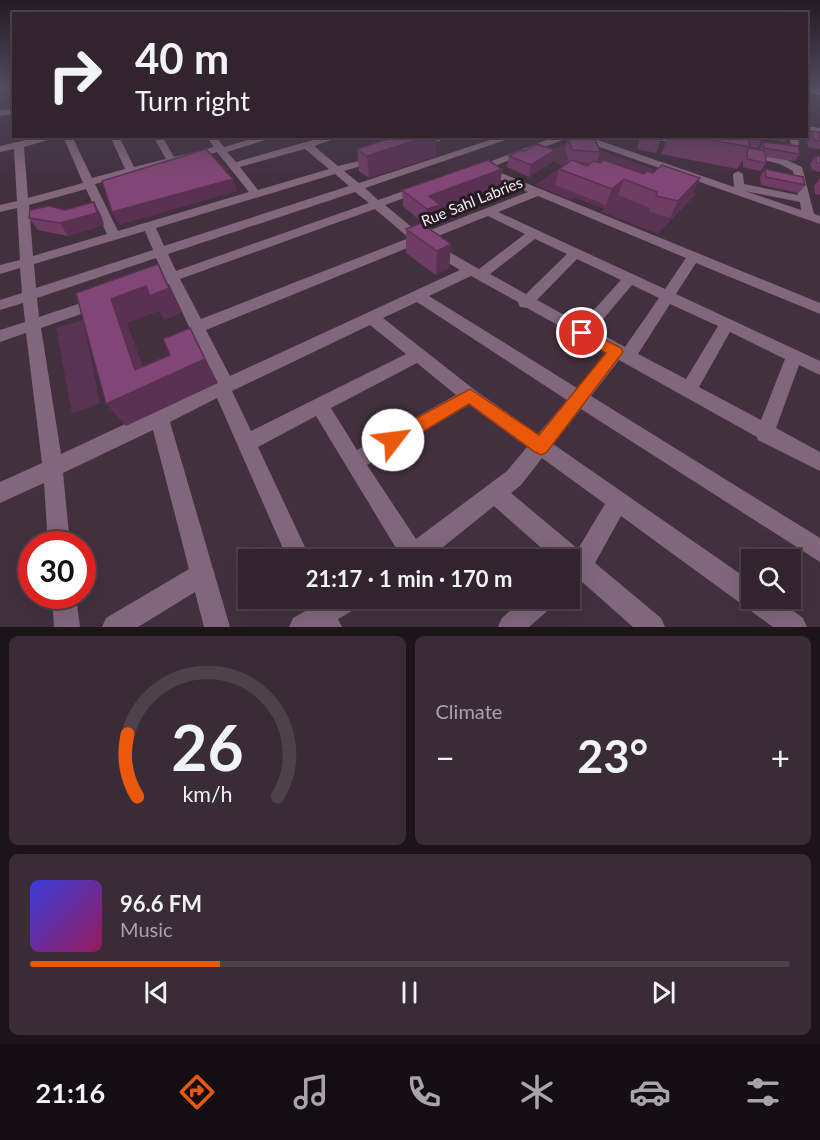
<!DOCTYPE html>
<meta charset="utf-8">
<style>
:root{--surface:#32242e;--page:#3a2c36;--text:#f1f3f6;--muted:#a8a4aa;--line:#4d414a;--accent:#ea580c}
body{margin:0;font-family:Lato,sans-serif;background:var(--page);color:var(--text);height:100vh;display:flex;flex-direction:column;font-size:22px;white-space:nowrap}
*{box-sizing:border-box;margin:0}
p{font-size:20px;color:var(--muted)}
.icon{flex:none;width:33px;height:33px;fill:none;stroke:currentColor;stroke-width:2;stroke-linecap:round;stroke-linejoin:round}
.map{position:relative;height:627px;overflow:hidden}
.panel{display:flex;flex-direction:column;gap:9px;padding:9px;background:#1c1419;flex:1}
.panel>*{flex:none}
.hud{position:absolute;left:12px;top:12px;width:796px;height:126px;border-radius:0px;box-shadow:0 6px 24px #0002,0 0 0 2px var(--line);background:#32242e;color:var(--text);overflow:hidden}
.tools{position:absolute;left:741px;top:549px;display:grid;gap:12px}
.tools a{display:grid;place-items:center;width:60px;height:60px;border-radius:0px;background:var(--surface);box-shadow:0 6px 24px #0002,0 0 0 2px var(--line);font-size:30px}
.speed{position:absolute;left:18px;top:531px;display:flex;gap:12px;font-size:30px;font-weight:700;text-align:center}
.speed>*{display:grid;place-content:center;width:78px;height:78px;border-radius:50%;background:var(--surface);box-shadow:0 6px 24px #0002,0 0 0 2px var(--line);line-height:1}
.speed .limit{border:9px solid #d22;background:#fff;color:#111}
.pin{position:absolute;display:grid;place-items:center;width:51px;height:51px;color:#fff;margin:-26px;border:3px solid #fff;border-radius:50%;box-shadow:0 2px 6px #0007}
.me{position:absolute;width:66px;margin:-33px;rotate:60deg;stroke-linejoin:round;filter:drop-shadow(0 0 4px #0008)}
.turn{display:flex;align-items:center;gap:21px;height:126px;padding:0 24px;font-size:27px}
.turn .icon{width:78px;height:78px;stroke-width:2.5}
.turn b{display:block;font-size:42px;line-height:51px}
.big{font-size:45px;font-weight:700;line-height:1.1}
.panel .card{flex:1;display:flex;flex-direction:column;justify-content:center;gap:9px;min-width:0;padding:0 21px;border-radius:9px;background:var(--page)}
.panel .dial{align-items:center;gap:0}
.dial svg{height:156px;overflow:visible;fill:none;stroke:var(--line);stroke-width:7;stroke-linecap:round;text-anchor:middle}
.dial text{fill:var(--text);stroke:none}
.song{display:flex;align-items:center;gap:18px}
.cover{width:72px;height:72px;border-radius:9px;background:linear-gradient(135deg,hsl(240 70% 55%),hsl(330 70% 35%))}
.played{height:6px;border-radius:3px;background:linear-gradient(90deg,var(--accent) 25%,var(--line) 25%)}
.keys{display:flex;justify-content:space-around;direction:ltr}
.heat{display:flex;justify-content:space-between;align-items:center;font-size:33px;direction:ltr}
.panel .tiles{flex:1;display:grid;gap:9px;grid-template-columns:1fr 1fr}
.card:last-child{grid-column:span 2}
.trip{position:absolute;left:238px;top:549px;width:342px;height:60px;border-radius:0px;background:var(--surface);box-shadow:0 6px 24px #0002,0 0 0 2px var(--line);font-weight:700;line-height:60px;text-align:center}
.tab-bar{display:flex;height:96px;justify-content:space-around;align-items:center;background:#140e12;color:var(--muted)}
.tab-bar .icon{width:42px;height:42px}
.tab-bar .current{color:var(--accent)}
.tab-bar b{font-size:27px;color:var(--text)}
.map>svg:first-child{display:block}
.green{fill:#593351}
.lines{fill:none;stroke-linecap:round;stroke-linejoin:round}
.minor{fill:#82677c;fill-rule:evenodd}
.major{fill:#cc95bf;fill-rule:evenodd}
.highway{fill:#e9a6da;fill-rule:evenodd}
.wall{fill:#6f3c65;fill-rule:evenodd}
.shaded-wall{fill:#5a3152}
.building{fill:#814675;stroke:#5a3152;stroke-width:1.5}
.route{fill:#ea580c;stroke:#983908;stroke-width:1.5}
.labels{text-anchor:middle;stroke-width:6;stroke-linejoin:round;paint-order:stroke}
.far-street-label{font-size:15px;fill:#f8edf5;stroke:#231b21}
</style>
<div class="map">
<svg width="820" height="627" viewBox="0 0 820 627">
<rect width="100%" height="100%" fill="#42303e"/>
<path class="green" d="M 568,143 L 579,143 L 659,171 L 654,179 L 696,194 L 658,234 L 602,212 L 604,209 L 576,198 L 571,200 L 535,185 L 562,166 L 539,155 Z
M 83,320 L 100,403 L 72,414 L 56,328 Z"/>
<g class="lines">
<path class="minor" d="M 14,109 L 14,114 L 0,116 L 0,110 Z
M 807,126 L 820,128 L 820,134 L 807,132 Z
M 43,136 L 62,136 L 24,147 L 28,198 L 83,183 L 63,136 L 72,136 L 92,178 L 125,169 L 110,136 L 119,136 L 134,167 L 166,159 L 153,136 L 162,136 L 174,157 L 214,147 L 206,136 L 215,136 L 224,147 L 261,136 L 278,136 L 227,152 L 236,162 L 327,136 L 343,136 L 314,146 L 338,166 L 381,156 L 381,160 L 344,171 L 359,183 L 502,136 L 517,136 L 365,188 L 378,200 L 418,186 L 426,186 L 426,190 L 385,205 L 420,234 L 528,192 L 480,171 L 473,173 L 468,170 L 557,136 L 586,136 L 734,187 L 733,174 L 738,171 L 743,174 L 744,184 L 798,195 L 793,171 L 780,164 L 741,154 L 746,151 L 787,160 L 802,167 L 814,214 L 820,216 L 820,224 L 571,137 L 489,168 L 820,303 L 820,314 L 696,263 L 676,294 L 820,361 L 820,375 L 799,365 L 776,428 L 820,452 L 820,471 L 758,440 L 757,437 L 619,360 L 591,396 L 820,538 L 820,562 L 581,409 L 553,444 L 752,582 L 752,598 L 775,598 L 803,618 L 807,627 L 773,627 L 621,516 L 595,563 L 661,618 L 665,627 L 633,627 L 581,581 L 570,587 L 570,560 L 555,560 L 494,506 L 427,560 L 397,560 L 399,553 L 316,416 L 258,447 L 311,560 L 288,560 L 217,398 L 170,422 L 230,627 L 204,627 L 195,592 L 138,627 L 102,627 L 106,618 L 189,569 L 153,430 L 63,473 L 70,544 L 48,544 L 44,483 L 0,503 L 0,482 L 42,463 L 26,333 L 0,342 L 0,330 L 25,322 L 23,303 L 0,310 L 0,300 L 22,293 L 20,268 L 0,274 L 0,265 L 20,260 L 17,208 L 0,212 L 0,205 L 17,201 L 14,149 L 0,152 L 0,146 ZM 305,149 L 329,169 L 258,190 L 240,167 ZM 217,152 L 249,192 L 118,231 L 95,184 ZM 335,174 L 349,186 L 164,246 L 156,228 ZM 86,189 L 107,234 L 33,256 L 29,205 ZM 745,191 L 800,202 L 801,210 ZM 355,192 L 369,203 L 176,271 L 168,254 ZM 538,196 L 686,258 L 665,289 L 498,212 ZM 375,209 L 409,238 L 201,319 L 180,279 ZM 488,216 L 525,234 L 479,269 L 428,240 ZM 145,231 L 153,250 L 36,288 L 34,264 ZM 535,239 L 567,254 L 526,294 L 490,274 ZM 417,244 L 460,270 L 230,376 L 206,330 ZM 156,258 L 164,275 L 143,283 L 141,286 L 148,291 L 169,284 L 215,382 L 61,454 L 41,328 L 104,306 L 106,302 L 99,297 L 39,317 L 37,298 ZM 577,259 L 621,280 L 581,324 L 537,300 ZM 471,276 L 518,302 L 520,307 L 527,308 L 606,352 L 577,388 L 429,296 ZM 632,285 L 659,298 L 625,347 L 594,330 ZM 417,302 L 567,400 L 538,434 L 476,391 L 383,318 ZM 670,304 L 718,326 L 686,379 L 638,354 ZM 370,325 L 406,354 L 251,431 L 232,391 ZM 730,332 L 785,359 L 761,420 L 699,387 ZM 417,363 L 456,395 L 357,450 L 331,408 ZM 469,405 L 527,447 L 507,471 L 416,539 L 367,465 ZM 542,458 L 605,504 L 578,549 L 511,493 L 521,485 Z
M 438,136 L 453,136 L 417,149 L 412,146 Z
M 658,136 L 669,136 L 692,143 L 687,146 L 659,140 Z
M 789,136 L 799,136 L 798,149 L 792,149 Z
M 52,596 L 76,596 L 80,627 L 54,627 Z
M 305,598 L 362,598 L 359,607 L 338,619 L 342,627 L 289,627 L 293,618 L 309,609 Z
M 524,598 L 555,598 L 552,607 L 529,627 L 498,627 L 502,618 Z"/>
<path class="major" d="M 807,89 L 820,91 L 820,95 L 807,93 Z"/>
<path class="highway" d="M 807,88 L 820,88 L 820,92 L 808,90 Z"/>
</g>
<path class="wall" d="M 811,131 L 820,132 L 820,149 L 808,147 L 807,139 Z
M 641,136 L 662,136 L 656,153 L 637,149 Z
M 666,136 L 789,136 L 785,142 L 762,138 L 762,141 L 758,148 L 750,147 L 749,148 L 759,150 L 763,142 L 800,154 L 795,161 L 766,157 L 766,163 L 761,171 L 743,167 L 743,160 L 737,169 L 661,154 L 668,137 Z
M 568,137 L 600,152 L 597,162 L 644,174 L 653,173 L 700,178 L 692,194 L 670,218 L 649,212 L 650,208 L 618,195 L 606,205 L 555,185 L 559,169 L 569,162 L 565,149 ZM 579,162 L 591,163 L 587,166 Z
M 357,149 L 436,156 L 369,178 L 359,171 Z
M 509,156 L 552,162 L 529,177 L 507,167 Z
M 815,156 L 820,157 L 820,172 L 812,170 L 810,164 Z
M 502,169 L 500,185 L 440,208 L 439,221 L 426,226 L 403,206 L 402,190 Z
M 765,169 L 805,185 L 799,193 L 761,185 L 760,177 Z
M 820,178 L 820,195 L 815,194 L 814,186 Z
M 94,202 L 101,215 L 104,225 L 68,236 L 38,230 L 29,218 L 65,210 Z
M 406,229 L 451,244 L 449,268 L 436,275 L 406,253 Z"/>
<path class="shaded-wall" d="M 429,136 L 437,136 L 436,156 L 369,178 L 367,156 Z
M 555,150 L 552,162 L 529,177 L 531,165 Z
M 502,169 L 500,185 L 440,208 L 439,221 L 426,226 L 427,209 L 429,196 Z
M 700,178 L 692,194 L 670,218 L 678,201 Z
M 233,179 L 237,191 L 119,225 L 112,212 Z
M 624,179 L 618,195 L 606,205 L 612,189 Z
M 94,202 L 101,215 L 104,225 L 68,236 L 60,223 Z
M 451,244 L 449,268 L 436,275 L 437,251 Z
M 158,264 L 182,313 L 164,320 L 159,311 L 127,323 L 149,384 L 190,328 L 218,383 L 126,426 L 106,404 L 135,370 L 111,299 Z"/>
<path class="building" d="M 811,131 L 820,132 L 820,141 L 814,140 Z
M 397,136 L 429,136 L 367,156 L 357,149 Z
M 690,136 L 727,136 L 749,140 L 750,147 Z
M 744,136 L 762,136 L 762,141 L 744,137 Z
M 568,137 L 595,139 L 600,152 L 572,150 Z
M 763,142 L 798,146 L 800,154 L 764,148 Z
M 537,144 L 555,150 L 531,165 L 509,156 L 520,150 L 524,151 Z
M 749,148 L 765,151 L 766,163 L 747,159 L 747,152 Z
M 206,149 L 233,179 L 112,212 L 102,181 Z
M 815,156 L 820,157 L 820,163 L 817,163 Z
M 488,160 L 502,169 L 429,196 L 440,205 L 427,209 L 402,190 Z
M 572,160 L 587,166 L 594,161 L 600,163 L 604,160 L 644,174 L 647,171 L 653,173 L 662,165 L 700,178 L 678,201 L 656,196 L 657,192 L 624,179 L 612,189 L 559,169 Z
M 765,169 L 803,177 L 805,185 L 766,177 Z
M 94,202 L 97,213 L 60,223 L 29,218 L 30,210 L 49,206 L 65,210 Z
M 421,223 L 451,244 L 437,251 L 406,229 Z
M 158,264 L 169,288 L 150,296 L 146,286 L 111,299 L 135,370 L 170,355 L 163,339 L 190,328 L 205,359 L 106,404 L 76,293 Z"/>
<linearGradient id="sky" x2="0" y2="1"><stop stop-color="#241a22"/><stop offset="0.5" stop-color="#544e63"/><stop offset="1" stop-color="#544e63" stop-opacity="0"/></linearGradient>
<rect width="820" height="176" fill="url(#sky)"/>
<path class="route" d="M 582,328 L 621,348 L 623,352 L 547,452 L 541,455 L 535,452 L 469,404 L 399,446 L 393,448 L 387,446 L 384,440 L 387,434 L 470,389 L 539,435 L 606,353 L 577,337 L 575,333 Z"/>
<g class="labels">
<g class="far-street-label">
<text transform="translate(472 202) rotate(-22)" y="5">Rue Sahl Labries</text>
</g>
</g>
</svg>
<div class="tools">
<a><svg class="icon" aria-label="search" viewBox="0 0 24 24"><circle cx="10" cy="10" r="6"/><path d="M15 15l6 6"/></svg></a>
</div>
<div class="speed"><div class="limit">30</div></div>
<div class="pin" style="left:582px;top:333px;background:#d93025"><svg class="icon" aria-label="arrive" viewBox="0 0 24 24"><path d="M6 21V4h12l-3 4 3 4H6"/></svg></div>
<svg class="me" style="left:393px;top:440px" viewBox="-20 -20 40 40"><circle r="19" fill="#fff"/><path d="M0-13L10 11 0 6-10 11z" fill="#ea580c"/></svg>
<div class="trip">21:17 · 1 min · 170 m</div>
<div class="hud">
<div class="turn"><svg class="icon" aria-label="right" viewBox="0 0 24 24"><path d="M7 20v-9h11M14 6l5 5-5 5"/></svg><div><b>40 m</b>Turn right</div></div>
</div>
</div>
<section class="panel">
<div class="tiles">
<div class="card dial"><svg viewBox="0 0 100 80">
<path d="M14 69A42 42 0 1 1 86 69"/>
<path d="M14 69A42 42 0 0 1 9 37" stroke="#ea580c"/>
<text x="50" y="56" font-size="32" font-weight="700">26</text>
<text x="50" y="72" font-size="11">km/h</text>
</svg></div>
<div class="card"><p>Climate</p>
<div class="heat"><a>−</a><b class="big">23°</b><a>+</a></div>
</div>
<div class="card">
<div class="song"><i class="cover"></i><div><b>96.6 FM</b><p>Music</p></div></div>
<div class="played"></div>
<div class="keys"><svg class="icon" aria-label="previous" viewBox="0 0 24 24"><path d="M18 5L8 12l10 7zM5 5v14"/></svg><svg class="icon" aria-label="pause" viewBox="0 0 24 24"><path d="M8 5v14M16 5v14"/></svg><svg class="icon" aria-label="next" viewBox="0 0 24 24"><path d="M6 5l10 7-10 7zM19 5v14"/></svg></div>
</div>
</div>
</section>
<nav class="tab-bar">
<b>21:16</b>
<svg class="icon current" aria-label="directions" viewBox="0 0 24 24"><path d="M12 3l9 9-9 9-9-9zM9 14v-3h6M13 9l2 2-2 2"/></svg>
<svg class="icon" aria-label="music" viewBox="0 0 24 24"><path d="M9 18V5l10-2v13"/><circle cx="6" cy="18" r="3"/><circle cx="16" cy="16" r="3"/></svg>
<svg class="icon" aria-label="phone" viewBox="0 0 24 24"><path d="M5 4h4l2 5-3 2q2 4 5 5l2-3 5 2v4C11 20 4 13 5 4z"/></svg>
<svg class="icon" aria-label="climate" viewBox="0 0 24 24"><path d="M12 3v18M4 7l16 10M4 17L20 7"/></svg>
<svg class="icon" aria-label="car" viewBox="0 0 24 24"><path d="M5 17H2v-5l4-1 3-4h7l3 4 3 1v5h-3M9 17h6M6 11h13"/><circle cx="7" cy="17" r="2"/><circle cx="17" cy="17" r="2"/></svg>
<svg class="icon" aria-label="filters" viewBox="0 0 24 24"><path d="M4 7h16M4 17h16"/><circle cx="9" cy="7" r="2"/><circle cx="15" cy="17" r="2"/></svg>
</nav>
